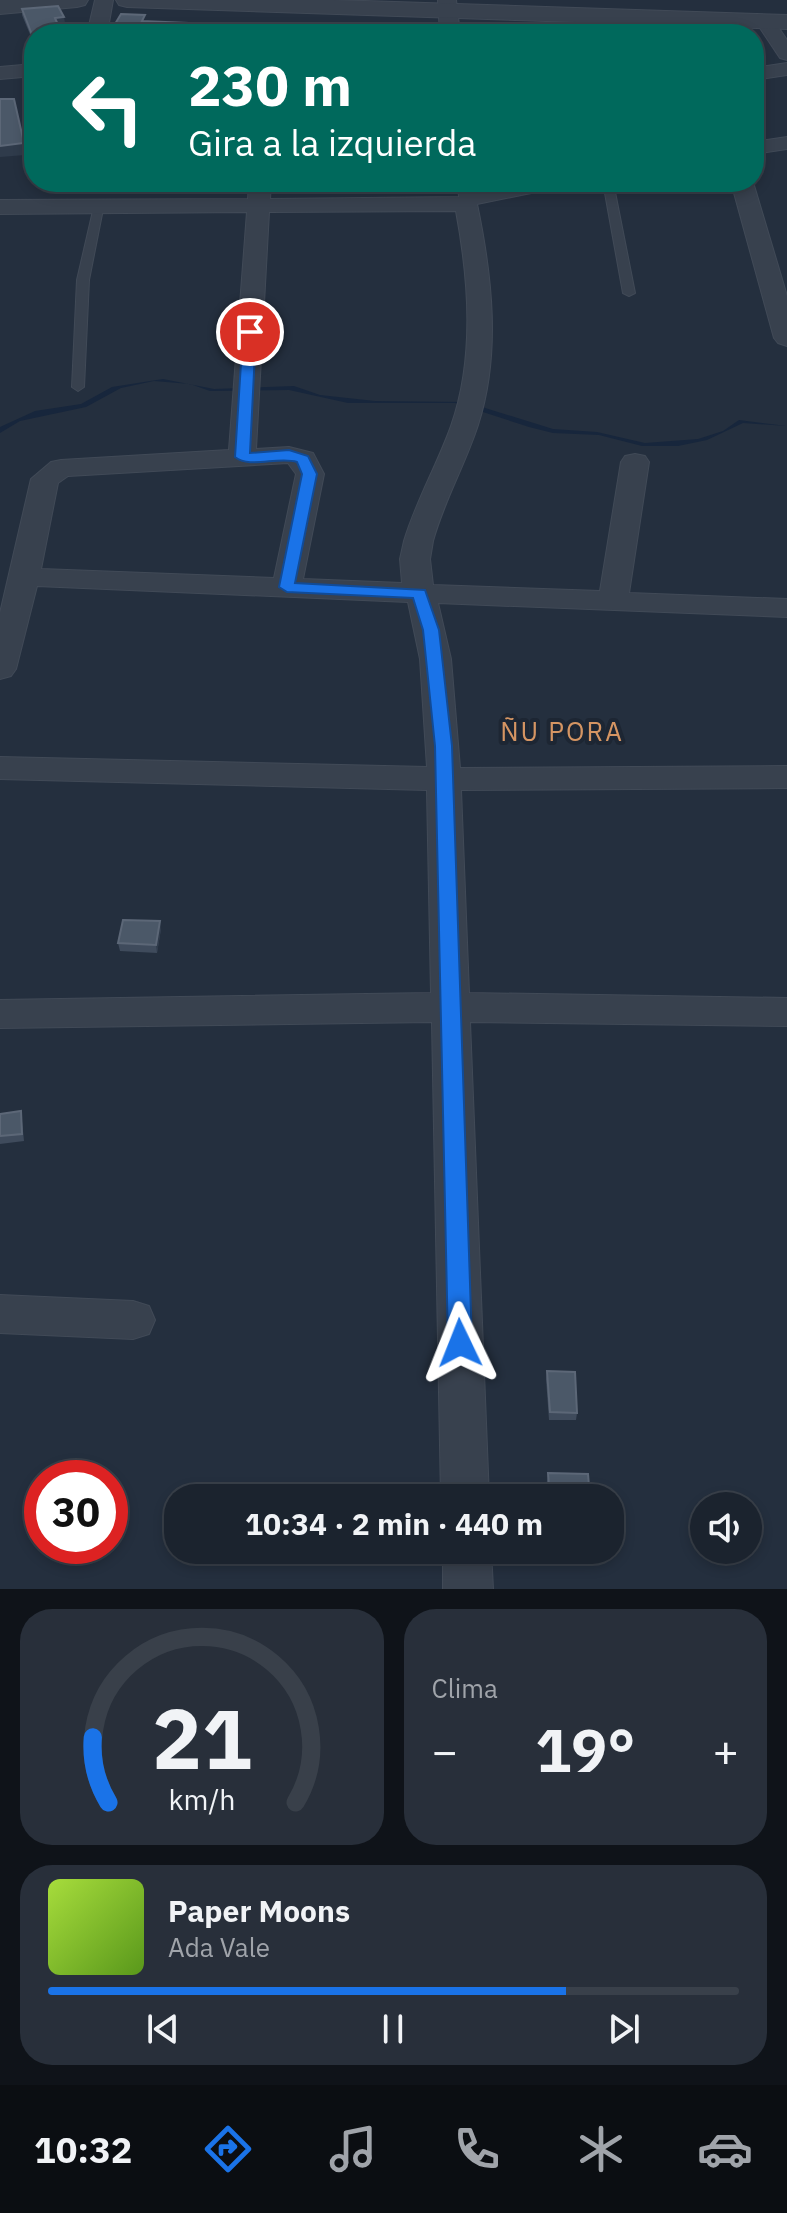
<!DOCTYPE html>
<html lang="es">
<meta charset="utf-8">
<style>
:root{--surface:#1b232e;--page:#282f3a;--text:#f1f3f6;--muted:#a0a4aa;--line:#39404a;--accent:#1a73e8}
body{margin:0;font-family:"IBM Plex Sans",sans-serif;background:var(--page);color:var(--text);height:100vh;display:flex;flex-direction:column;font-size:30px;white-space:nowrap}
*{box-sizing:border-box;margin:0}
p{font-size:26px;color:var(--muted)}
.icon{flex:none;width:44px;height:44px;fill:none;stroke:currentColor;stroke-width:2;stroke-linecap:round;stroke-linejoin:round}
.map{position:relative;height:1589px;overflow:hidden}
.panel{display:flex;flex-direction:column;gap:20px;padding:20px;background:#0f1319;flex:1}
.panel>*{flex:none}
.top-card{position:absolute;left:24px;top:24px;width:740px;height:168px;border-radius:32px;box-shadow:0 4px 12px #0003,0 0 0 2px var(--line);background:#00695c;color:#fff;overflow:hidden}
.controls{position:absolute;left:690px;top:1492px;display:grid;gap:16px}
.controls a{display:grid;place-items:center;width:72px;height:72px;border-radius:50%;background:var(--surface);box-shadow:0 4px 12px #0003,0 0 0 2px var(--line);font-size:40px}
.speed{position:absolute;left:24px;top:1460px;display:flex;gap:16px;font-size:40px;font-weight:700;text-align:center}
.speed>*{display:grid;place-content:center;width:104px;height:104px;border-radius:50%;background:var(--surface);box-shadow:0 4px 12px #0003,0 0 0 2px var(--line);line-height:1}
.speed .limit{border:12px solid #d22;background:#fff;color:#111}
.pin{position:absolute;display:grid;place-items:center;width:68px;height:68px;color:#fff;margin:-34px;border:4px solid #fff;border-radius:50%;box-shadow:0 2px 8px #0007}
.me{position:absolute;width:88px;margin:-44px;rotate:358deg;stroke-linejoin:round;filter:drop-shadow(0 0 6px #0008)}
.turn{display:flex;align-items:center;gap:28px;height:168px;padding:0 32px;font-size:36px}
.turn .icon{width:104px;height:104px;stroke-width:2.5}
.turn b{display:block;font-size:56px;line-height:68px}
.big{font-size:60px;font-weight:700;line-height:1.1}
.panel .tile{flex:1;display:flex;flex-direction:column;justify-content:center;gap:12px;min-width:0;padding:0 28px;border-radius:32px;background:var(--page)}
.panel .dial{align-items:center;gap:0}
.dial svg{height:208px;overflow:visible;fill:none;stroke:var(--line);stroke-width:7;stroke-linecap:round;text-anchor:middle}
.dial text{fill:var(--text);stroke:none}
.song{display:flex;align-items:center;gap:24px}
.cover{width:96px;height:96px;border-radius:12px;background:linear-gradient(135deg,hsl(80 70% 55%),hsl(90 70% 35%))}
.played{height:8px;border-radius:4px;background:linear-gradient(90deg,var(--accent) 75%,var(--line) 75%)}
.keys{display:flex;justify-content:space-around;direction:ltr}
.heat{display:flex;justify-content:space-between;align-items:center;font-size:44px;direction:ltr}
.panel .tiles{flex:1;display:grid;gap:20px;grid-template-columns:1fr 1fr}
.tile:last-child{grid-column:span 2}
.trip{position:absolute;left:164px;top:1484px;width:460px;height:80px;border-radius:32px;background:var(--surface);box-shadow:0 4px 12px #0003,0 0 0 2px var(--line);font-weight:700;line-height:80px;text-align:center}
.tab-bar{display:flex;height:128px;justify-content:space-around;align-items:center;background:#0b0e12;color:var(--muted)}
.tab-bar .icon{width:56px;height:56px}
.tab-bar .on{color:var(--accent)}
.tab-bar b{font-size:36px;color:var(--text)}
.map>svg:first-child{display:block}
.water{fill:#17263c}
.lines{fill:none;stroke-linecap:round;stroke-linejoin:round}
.service-casing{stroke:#414a57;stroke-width:2}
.minor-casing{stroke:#414a57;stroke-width:2}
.tertiary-casing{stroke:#414a57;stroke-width:2}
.service{fill:#38414e;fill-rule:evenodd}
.minor{fill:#38414e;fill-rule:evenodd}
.tertiary{fill:#38414e;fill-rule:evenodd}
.wall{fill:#3f4b5c}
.shaded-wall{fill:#2f3b4b}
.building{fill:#4b5868;stroke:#5c6777;stroke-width:2}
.route{fill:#1a73e8;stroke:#114b97;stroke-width:2}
.labels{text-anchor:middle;stroke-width:8;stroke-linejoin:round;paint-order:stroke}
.neighbourhood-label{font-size:26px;letter-spacing:2px;fill:#d59563;stroke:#1d2633}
</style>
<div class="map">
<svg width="787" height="1589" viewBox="0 0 787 1589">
<rect width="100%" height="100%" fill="#242f3e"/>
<path class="water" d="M 163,379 L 214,389 L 294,386 L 320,395 L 375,401 L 466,402 L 553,429 L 597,432 L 645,443 L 698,439 L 723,431 L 739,420 L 787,426 L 743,423 L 707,440 L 678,446 L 642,446 L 599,435 L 553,433 L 529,427 L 455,403 L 348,403 L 289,390 L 210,391 L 190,384 L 154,381 L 121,388 L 86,407 L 20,421 L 0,433 L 0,427 L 35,411 L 81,404 L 112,387 Z"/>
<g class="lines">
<defs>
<path id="service" d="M 603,182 L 613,182 L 635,293 L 629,296 L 623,293 Z
M 95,202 L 104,204 L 89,280 L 84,387 L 78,391 L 72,387 L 77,280 Z"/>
<path id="minor" d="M 95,0 L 113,0 L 107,34 L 87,34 Z
M 438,0 L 456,0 L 460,34 L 440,34 Z
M 765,16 L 772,18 L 787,40 L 787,60 L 780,58 L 756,22 Z
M 787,63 L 787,75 L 754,80 L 754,68 Z
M 34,64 L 34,76 L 0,79 L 0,67 Z
M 787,137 L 787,149 L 754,154 L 754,142 Z
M 249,182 L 271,182 L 270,199 L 459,197 L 458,182 L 480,182 L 481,188 L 514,182 L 564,182 L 561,187 L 477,204 C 492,276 501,354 478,425 C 465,465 444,501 433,541 L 430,559 L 433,585 L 600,591 L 621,462 L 625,456 L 635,454 L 645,456 L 649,462 L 629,593 L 787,599 L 787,617 L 438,603 L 451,659 L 460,768 L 787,766 L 787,788 L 461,790 L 469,993 L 787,998 L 787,1026 L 470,1022 L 489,1498 L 441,1498 L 432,1022 L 0,1028 L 0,1000 L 431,993 L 427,790 L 0,779 L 0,757 L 427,767 L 420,659 L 408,602 L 37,586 L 16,669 L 11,676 L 0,679 L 0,613 L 31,479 L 51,462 L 61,460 L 229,450 L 247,212 L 0,214 L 0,200 L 248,199 ZM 456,211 C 469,281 475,358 451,426 C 437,465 416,501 404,541 L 400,559 L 402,583 L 303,579 L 324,474 L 313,453 L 289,447 L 256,449 L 269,212 ZM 288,463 L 296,474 L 274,578 L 41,569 L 58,483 L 68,476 Z
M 731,182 L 753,182 L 787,296 L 787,346 L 778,343 L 774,338 Z
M 0,1295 L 133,1301 L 149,1306 L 155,1320 L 149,1334 L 133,1339 L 0,1333 Z
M 443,1550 L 491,1550 L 493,1589 L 443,1589 Z"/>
<path id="tertiary" d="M 0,0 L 88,0 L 85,5 L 77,7 L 0,14 Z
M 116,0 L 334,0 L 787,15 L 787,29 L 127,7 L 119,5 Z"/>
</defs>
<use href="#service" class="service-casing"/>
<use href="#minor" class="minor-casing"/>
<use href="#tertiary" class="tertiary-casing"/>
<use href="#service" class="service"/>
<use href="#minor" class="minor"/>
<use href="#tertiary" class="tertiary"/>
</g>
<path class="wall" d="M 22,9 L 65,23 L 58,24 L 34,34 L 34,44 L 22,15 Z
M 161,929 L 157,953 L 120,951 L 118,943 Z
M 21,1111 L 24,1141 L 0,1144 L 0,1114 Z
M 547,1371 L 577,1413 L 576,1420 L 549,1420 L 546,1379 Z
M 548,1473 L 590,1498 L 547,1498 L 546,1488 Z"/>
<path class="shaded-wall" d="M 64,17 L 65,23 L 56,24 L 55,18 Z
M 24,143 L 25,155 L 0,157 L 0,146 Z
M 160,921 L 161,929 L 157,953 L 156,945 Z
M 111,1476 L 112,1483 L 110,1522 L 110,1488 Z"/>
<path class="building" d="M 58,6 L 64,17 L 55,18 L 62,34 L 34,34 L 34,40 L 22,9 Z
M 121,14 L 145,15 L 142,21 L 211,24 L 207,34 L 109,34 Z
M 0,99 L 14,99 L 24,143 L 0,146 Z
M 123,920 L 160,921 L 156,945 L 118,943 Z
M 21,1111 L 22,1134 L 0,1136 L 0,1114 Z
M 547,1371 L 575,1372 L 577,1413 L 550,1412 Z
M 548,1473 L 588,1474 L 590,1498 L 550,1498 Z
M 111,1476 L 110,1488 L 110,1478 L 71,1478 Z"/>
<path class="route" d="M 250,328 L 256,332 L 250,453 L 289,450 L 308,456 L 317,474 L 295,583 L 425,590 L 439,630 L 452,746 L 472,1343 L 468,1350 L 460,1353 L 452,1350 L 448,1343 L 435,746 L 423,630 L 413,598 L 287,592 L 279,587 L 302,474 L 297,462 C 278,456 250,469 235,457 L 243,332 Z"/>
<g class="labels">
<g class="neighbourhood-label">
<text x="562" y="741">ÑU PORA</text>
</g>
</g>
</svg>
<div class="controls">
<a><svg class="icon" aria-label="sound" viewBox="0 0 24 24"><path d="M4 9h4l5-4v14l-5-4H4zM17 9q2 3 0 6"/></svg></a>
</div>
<div class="speed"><div class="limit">30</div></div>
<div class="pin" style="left:250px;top:332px;background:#d93025"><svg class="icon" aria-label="arrive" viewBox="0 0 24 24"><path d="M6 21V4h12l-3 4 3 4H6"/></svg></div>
<svg class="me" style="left:460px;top:1343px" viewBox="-20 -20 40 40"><path d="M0-17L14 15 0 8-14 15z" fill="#1a73e8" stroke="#fff" stroke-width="4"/></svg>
<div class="trip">10:34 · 2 min · 440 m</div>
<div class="top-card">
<div class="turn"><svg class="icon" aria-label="left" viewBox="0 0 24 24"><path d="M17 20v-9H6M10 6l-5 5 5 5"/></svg><div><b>230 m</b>Gira a la izquierda</div></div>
</div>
</div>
<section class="panel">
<div class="tiles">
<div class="tile dial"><svg viewBox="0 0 100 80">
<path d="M14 69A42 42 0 1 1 86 69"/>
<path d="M14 69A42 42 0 0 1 8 44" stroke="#1a73e8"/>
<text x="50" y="56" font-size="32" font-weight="700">21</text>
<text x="50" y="72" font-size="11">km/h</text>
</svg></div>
<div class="tile"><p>Clima</p>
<div class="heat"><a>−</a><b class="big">19°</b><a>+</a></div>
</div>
<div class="tile">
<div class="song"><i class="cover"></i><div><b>Paper Moons</b><p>Ada Vale</p></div></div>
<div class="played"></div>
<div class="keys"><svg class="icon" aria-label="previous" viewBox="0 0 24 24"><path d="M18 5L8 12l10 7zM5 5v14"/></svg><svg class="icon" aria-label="pause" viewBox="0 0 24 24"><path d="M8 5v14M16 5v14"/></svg><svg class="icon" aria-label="next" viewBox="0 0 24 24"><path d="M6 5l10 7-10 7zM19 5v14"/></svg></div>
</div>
</div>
</section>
<nav class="tab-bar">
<b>10:32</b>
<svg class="icon on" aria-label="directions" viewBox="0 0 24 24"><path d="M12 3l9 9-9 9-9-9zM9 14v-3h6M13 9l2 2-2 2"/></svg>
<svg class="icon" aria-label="music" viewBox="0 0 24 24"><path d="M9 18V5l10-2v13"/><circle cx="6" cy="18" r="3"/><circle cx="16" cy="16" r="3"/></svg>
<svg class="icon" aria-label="phone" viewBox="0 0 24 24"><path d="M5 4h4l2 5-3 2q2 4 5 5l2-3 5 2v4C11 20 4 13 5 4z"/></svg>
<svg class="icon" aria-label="climate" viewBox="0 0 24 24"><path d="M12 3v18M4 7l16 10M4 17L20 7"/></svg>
<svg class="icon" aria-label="car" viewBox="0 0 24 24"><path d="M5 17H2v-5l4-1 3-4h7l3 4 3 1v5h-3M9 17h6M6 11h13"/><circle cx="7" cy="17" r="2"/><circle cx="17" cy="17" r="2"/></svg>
</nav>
